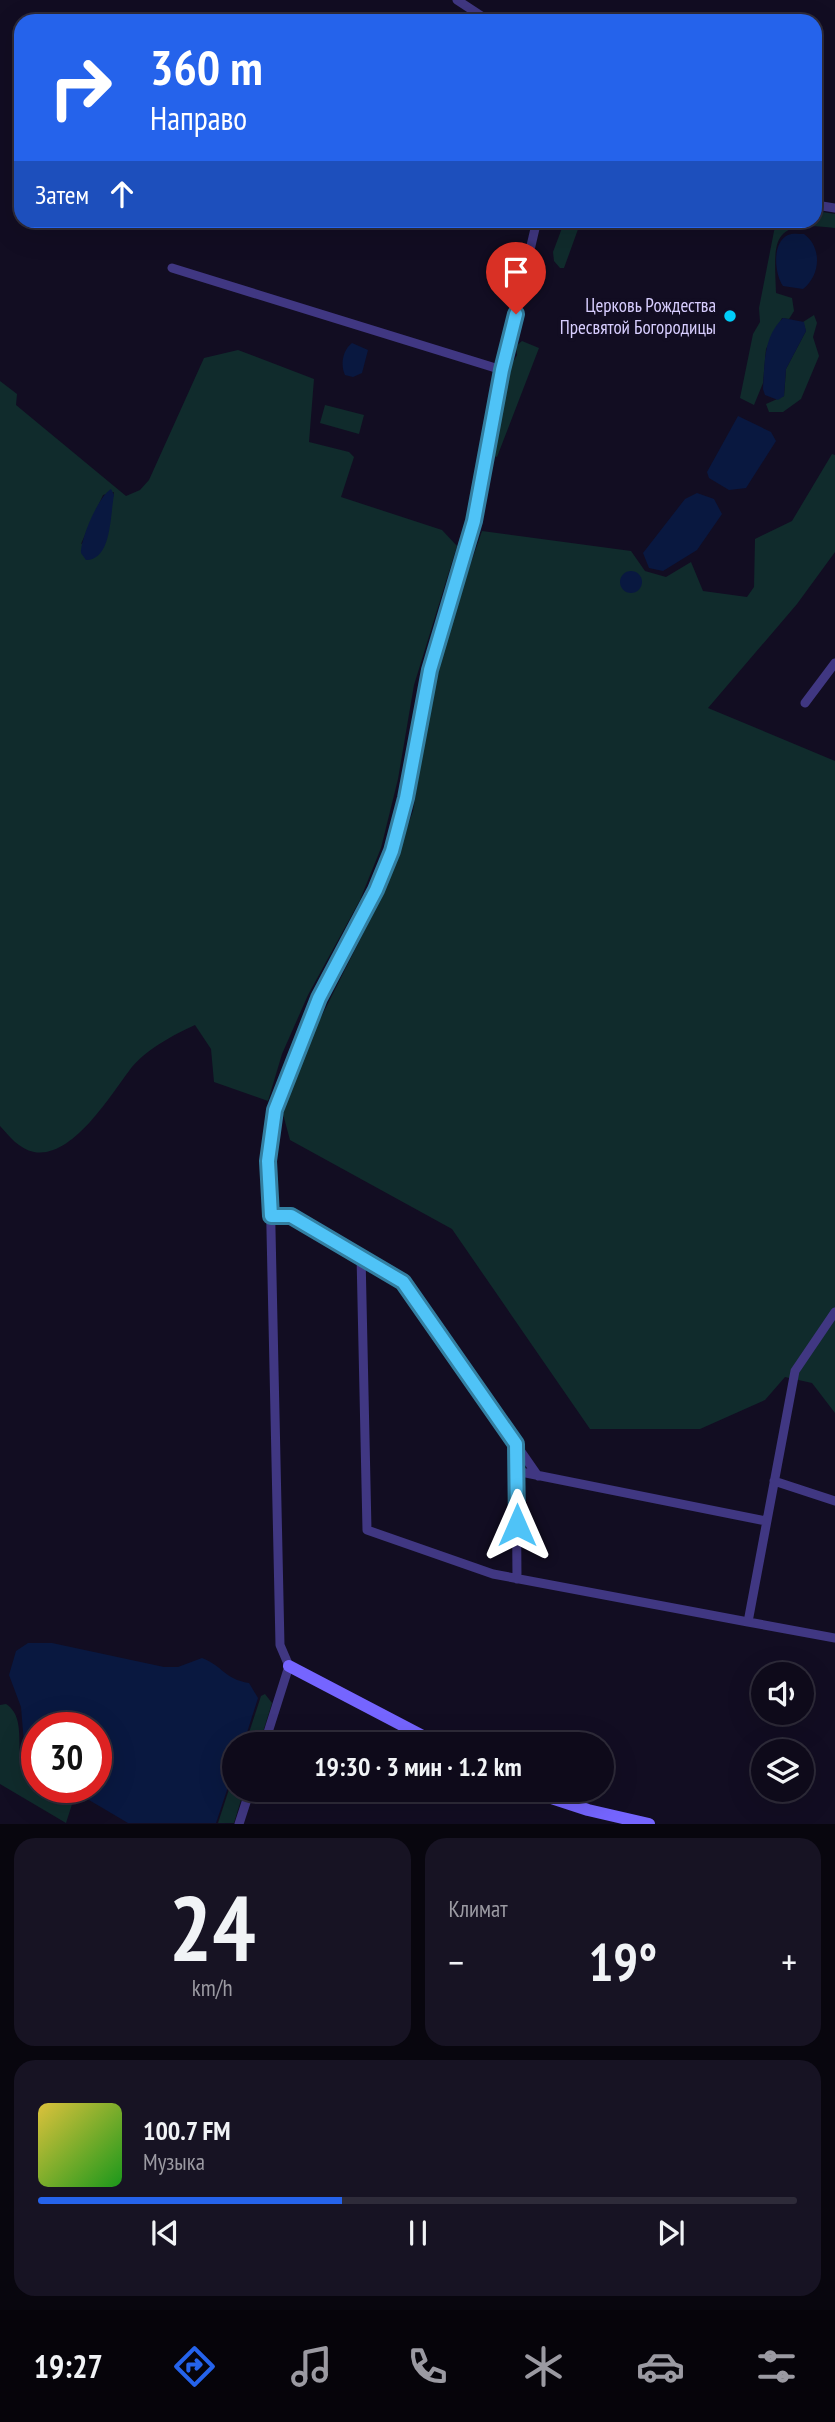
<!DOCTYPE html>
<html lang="ru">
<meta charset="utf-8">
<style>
:root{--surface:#0e0a1a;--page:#171323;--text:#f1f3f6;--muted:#9b9aa2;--line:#2e2b39;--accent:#2563eb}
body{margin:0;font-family:"PT Sans Narrow",sans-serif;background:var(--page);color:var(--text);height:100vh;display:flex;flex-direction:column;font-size:26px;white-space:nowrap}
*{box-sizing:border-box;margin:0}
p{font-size:23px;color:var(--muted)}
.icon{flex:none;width:38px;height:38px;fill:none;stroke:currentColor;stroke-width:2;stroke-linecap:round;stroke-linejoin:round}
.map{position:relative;height:1824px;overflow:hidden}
.side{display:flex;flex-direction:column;gap:14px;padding:14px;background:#08060e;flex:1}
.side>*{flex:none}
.banner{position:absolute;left:14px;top:14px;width:808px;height:214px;border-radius:21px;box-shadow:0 7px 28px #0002,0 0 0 2px var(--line);background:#2563eb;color:#fff;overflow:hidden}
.buttons{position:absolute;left:751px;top:1662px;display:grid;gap:14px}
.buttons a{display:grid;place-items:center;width:63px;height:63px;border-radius:50%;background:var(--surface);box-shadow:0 7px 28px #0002,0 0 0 2px var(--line);font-size:35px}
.speed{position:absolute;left:21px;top:1712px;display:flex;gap:14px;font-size:35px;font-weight:700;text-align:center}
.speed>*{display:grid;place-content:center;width:91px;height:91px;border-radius:50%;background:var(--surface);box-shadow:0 7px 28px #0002,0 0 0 2px var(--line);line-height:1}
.speed .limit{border:10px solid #d22;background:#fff;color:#111}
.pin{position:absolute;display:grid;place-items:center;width:60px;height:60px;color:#fff;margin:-72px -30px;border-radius:50% 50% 50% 0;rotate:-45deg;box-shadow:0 0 7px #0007}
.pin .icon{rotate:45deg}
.me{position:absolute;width:77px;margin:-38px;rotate:0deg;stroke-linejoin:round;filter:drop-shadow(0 0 5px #0008)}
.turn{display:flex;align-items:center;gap:24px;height:147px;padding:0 21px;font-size:32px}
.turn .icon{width:91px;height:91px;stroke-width:2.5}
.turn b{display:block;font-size:49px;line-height:60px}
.then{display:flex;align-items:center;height:66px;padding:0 21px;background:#0003;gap:14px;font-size:26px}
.big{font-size:52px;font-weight:700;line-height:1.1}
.side .tile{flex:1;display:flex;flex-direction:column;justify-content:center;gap:10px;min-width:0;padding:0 24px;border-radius:21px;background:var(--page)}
.side .dial{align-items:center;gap:0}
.dial b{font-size:91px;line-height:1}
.song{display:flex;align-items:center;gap:21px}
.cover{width:84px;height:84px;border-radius:10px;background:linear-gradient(135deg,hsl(50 70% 55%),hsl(120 70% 35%))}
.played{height:7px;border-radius:4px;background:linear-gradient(90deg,var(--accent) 40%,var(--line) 40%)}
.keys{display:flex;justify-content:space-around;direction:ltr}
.heat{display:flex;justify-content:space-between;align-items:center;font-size:38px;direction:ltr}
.side .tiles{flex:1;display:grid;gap:14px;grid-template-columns:1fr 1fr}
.tile:last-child{grid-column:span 2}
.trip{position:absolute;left:222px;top:1732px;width:392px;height:70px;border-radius:35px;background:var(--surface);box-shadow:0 7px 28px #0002,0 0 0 2px var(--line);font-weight:700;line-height:70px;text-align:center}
.tabs{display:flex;height:112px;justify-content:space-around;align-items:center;background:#06040a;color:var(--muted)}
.tabs .icon{width:49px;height:49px}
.tabs .active{color:var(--accent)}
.tabs b{font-size:32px;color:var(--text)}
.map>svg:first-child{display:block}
.green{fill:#102b2c;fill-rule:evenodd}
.water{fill:#091840}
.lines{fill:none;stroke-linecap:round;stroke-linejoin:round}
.street{stroke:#403782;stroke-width:9}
.secondary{stroke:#7565ff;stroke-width:12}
.route-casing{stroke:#337fa1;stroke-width:18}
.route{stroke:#4fc3f7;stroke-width:12}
.poi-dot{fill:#00cdf9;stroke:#120d22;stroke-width:2.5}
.labels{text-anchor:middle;stroke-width:7;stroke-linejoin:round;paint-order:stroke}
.poi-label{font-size:19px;fill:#d8ceff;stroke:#120d22;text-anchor:end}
</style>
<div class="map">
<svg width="835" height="1824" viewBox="0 0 835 1824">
<rect width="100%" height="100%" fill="#120d22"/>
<path class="green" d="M 816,211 L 835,214 L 835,228 C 770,220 774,239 776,293 L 792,298 L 794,311 L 789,319 L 782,318 L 766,349 L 763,383 L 754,405 L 740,398 L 753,334 L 760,322 L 759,308 L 776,221 L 816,220 Z
M 565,220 L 581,221 L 564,268 L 560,268 L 554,261 L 553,252 Z
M 814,315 L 817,323 L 813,337 L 819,356 L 801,399 L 783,412 L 769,412 L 766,404 L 784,396 L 786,369 L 806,331 L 803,322 Z
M 522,341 L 539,348 L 497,457 L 493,456 L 491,448 L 510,367 L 517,355 L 516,346 Z
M 238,350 L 314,379 L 309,442 L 349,452 L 354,457 L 341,497 L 442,530 L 457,546 L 414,685 L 398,779 L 381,848 L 360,900 L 308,995 L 282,1054 L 268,1101 L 214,1082 L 211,1049 L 195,1025 C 173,1035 143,1051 129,1071 C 110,1096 72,1159 34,1152 C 19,1149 9,1136 0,1126 L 0,381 L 17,394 L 16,405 L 126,496 L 140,490 L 149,480 L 204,358 ZM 114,492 L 107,529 L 81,544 L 103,495 Z
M 325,405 L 364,415 L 359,434 L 320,423 Z
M 832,454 L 835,455 L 835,552 L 797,604 L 708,708 L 835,761 L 835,1413 L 812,1383 L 785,1377 L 765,1400 L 700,1429 L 590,1429 L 452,1229 L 290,1140 L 283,1114 L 306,1047 L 382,896 L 413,811 L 437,661 L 482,531 L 631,551 L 645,571 L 666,577 L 691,562 L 703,591 L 747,597 L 754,587 L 755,539 L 792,521 Z
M 265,1694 L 272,1703 L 259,1745 L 245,1745 L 261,1696 Z
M 6,1704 C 33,1721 5,1770 37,1783 L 37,1787 L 47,1787 L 74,1798 L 66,1823 L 0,1784 L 0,1705 Z
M 234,1774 L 234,1790 L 244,1790 L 234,1823 L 218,1823 Z"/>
<path class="water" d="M 804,234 C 822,247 821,275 803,289 L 783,286 C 775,275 771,243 788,235 C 792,233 799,234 804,234 Z
M 783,318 L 804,322 L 806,331 L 786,369 L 784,396 L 778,400 L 765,395 L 763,389 C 765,363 763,337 783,318 Z
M 352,343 L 368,350 L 362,373 L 353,377 L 345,375 C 340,364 343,350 352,343 Z
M 738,416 L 771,432 L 776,441 L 746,488 L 729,490 L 709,478 L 707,472 Z
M 111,489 L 114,495 C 110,515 112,560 86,560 L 81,553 C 81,538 98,497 111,489 Z
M 697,493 L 714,499 L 722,514 L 697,550 L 663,571 L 649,568 L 643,553 L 685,499 Z
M620 582a11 11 0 1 1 22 0a11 11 0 1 1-22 0Z
M 28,1643 L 52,1643 L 164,1667 L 178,1667 L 202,1658 C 223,1666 224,1679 249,1683 L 258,1698 L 243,1745 L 234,1745 L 234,1769 L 216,1823 L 128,1823 L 67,1787 L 96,1787 L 96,1727 L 37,1727 L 37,1774 L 26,1767 L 21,1707 L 9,1675 L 16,1651 Z"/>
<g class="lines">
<path class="street" d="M 457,0 L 489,21
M 816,205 L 835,208
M 172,268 L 502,370
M 805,703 L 835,663
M 271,1216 L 291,1216 L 361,1255
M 835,1312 L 795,1371 L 748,1622 L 835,1638
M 516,1444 L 517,1579
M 516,1471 L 766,1521
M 538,1476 L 403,1282 L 361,1255 L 367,1530 L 493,1574 L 748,1622
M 774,1481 L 835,1501
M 264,1745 L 289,1666 L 280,1645 L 269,1138 L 275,1110 L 296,1049 L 392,851 L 406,798 L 430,669 L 474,521 L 502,370 L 537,220
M 239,1824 L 250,1790"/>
<path class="secondary" d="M 289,1666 L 440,1745
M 527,1790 L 588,1810 L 649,1824"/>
</g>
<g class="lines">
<defs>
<path id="route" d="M 516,314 L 502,370 L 474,521 L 430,670 L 406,798 L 392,851 L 376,890 L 319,998 L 275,1110 L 268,1161 L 271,1216 L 291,1216 L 403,1282 L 516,1444 L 517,1525"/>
</defs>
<use href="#route" class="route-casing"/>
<use href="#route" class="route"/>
</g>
<circle class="poi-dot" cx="730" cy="316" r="7"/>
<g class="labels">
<g class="poi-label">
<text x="716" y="312">Церковь Рождества<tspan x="716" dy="22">Пресвятой Богородицы</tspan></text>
</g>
</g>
</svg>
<div class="buttons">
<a><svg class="icon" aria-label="sound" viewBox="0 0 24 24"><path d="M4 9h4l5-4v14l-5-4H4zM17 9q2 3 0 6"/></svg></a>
<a><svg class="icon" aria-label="layers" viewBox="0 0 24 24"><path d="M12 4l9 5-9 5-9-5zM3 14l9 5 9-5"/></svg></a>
</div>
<div class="speed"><div class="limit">30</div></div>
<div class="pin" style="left:516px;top:314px;background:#d93025"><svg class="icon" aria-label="arrive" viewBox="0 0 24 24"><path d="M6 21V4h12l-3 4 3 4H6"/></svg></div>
<svg class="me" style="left:517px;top:1525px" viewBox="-20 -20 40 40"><path d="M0-17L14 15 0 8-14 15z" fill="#4fc3f7" stroke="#fff" stroke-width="4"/></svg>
<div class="trip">19:30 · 3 мин · 1.2 km</div>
<div class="banner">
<div class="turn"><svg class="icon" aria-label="right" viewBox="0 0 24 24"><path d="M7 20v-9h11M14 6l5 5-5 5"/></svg><div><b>360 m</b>Направо</div></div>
<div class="then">Затем<svg class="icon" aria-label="ahead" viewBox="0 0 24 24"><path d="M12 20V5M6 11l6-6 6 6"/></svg></div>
</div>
</div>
<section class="side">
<div class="tiles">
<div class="tile dial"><b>24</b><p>km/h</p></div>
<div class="tile"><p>Климат</p>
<div class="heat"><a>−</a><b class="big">19°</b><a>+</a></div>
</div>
<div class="tile">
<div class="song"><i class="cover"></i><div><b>100.7 FM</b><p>Музыка</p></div></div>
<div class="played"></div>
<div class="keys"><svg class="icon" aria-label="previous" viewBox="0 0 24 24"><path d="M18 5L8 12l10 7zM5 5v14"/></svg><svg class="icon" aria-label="pause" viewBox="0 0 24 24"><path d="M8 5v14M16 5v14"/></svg><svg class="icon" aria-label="next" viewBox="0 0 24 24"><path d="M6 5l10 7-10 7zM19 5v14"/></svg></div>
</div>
</div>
</section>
<nav class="tabs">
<b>19:27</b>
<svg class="icon active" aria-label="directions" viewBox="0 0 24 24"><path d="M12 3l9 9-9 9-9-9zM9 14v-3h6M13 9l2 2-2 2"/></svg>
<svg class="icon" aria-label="music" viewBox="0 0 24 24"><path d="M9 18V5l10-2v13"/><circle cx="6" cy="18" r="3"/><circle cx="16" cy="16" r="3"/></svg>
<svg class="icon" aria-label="phone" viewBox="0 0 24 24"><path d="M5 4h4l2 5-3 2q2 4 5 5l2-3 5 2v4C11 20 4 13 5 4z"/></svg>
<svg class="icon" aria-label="climate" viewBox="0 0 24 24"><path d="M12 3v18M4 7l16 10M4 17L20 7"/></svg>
<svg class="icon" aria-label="car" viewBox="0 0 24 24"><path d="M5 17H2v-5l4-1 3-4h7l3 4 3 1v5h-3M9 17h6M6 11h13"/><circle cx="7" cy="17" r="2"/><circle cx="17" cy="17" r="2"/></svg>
<svg class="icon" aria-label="filters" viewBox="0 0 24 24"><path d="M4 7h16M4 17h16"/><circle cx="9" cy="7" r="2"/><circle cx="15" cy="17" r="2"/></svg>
</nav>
